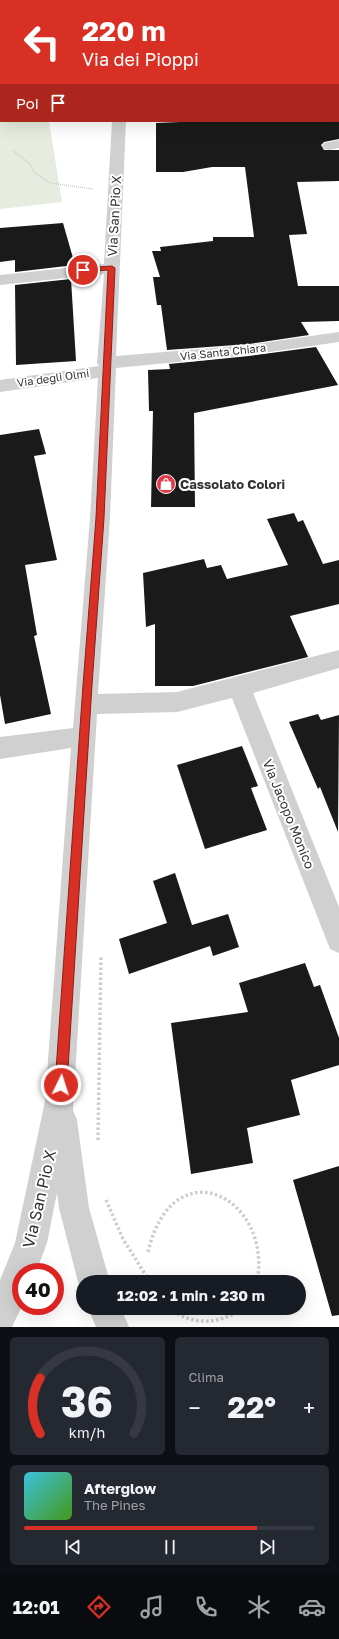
<!DOCTYPE html>
<html lang="it">
<meta charset="utf-8">
<style>
:root{--surface:#171b24;--page:#242831;--text:#f1f3f6;--muted:#9ea1a6;--line:#363941;--accent:#d93025}
body{margin:0;font-family:"Golos Text",sans-serif;background:var(--page);color:var(--text);height:100vh;display:flex;flex-direction:column;font-size:15px;white-space:nowrap}
*{box-sizing:border-box;margin:0}
p{font-size:13px;color:var(--muted)}
.icon{flex:none;width:22px;height:22px;fill:none;stroke:currentColor;stroke-width:2;stroke-linecap:round;stroke-linejoin:round}
.map{position:relative;height:1327px;overflow:hidden}
.details{display:flex;flex-direction:column;gap:10px;padding:10px;background:#0d0f14;flex:1}
.details>*{flex:none}
.banner{position:absolute;left:0px;top:0px;width:339px;height:122px;box-shadow:0 4px 16px #0002;background:#d93025;color:#fff;overflow:hidden}
.speed{position:absolute;left:12px;top:1263px;display:flex;gap:8px;font-size:20px;font-weight:700;text-align:center}
.speed>*{display:grid;place-content:center;width:52px;height:52px;border-radius:50%;background:var(--surface);box-shadow:0 4px 16px #0002;line-height:1}
.speed .limit{border:6px solid #d22;background:#fff;color:#111}
.pin{position:absolute;display:grid;place-items:center;width:34px;height:34px;color:#fff;margin:-17px;border:2px solid #fff;border-radius:50%;box-shadow:0 1px 4px #0007}
.me{position:absolute;width:44px;margin:-22px;rotate:4deg;stroke-linejoin:round;filter:drop-shadow(0 0 3px #0008)}
.turn{display:flex;align-items:center;gap:14px;height:84px;padding:0 16px;font-size:18px}
.turn .icon{width:52px;height:52px;stroke-width:2.5}
.turn b{display:block;font-size:28px;line-height:34px}
.then{display:flex;align-items:center;height:38px;padding:0 16px;background:#0003;gap:8px;font-size:15px}
.big{font-size:30px;font-weight:700;line-height:1.1}
.details .card{flex:1;display:flex;flex-direction:column;justify-content:center;gap:6px;min-width:0;padding:0 14px;border-radius:6px;background:var(--page)}
.details .dial{align-items:center;gap:0}
.dial svg{height:104px;overflow:visible;fill:none;stroke:var(--line);stroke-width:7;stroke-linecap:round;text-anchor:middle}
.dial text{fill:var(--text);stroke:none}
.song{display:flex;align-items:center;gap:12px}
.cover{width:48px;height:48px;border-radius:6px;background:linear-gradient(135deg,hsl(190 70% 55%),hsl(100 70% 35%))}
.played{height:4px;border-radius:2px;background:linear-gradient(90deg,var(--accent) 80%,var(--line) 80%)}
.keys{display:flex;justify-content:space-around;direction:ltr}
.heat{display:flex;justify-content:space-between;align-items:center;font-size:22px;direction:ltr}
.details .tiles{flex:1;display:grid;gap:10px;grid-template-columns:1fr 1fr}
.card:last-child{grid-column:span 2}
.trip{position:absolute;left:76px;top:1275px;width:230px;height:40px;border-radius:20px;background:var(--surface);box-shadow:0 4px 16px #0002;font-weight:700;line-height:40px;text-align:center}
.menu{display:flex;height:64px;justify-content:space-around;align-items:center;background:#090b0e;color:var(--muted)}
.menu .icon{width:28px;height:28px}
.menu .active{color:var(--accent)}
.menu b{font-size:18px;color:var(--text)}
.map>svg:first-child{display:block}
.green{fill:#e6ecdf}
.building{fill:#1a1a1a}
.lines{fill:none;stroke-linecap:round;stroke-linejoin:round}
.path-far1{stroke:#cdcdcd;stroke-width:1.5;stroke-dasharray:1 1;stroke-linecap:butt}
.path{stroke:#cdcdcd;stroke-width:3.5;stroke-dasharray:2.5 2.5;stroke-linecap:butt}
.minor{fill:#d0d0d0;fill-rule:evenodd}
.route{fill:#d93025;stroke:#8d1f18}
.labels{text-anchor:middle;stroke-width:4;stroke-linejoin:round;paint-order:stroke}
.far-street-label{font-size:11px;fill:#333;stroke:#fff}
.street-label{font-size:13px;fill:#333;stroke:#fff}
.poi-label{font-size:13px;font-weight:bold;fill:#333;stroke:#fff;text-anchor:start}
.near-street-label{font-size:16px;fill:#333;stroke:#fff}
</style>
<div class="map">
<svg width="339" height="1327" viewBox="0 0 339 1327">
<rect width="100%" height="100%" fill="#fff"/>
<path class="green" d="M 0,12 L 1,121 L 49,121 L 62,202 L 0,209 Z"/>
<path class="building" d="M 204,121 L 339,121 L 339,139 L 324,142 L 321,145 L 324,150 L 339,150 L 339,181 L 297,182 L 307,234 L 289,235 L 298,286 L 339,286 L 339,321 L 301,322 L 309,335 L 249,344 L 167,350 L 161,305 L 157,305 L 153,277 L 160,277 L 152,251 L 161,251 L 160,247 L 213,241 L 213,237 L 254,237 L 245,167 L 212,167 L 183,172 L 156,172 L 156,123 Z
M 63,223 L 75,265 L 15,272 L 15,260 L 0,262 L 0,228 Z
M 71,279 L 76,361 L 16,365 L 15,285 Z
M 316,347 L 338,385 L 194,413 L 195,507 L 151,507 L 153,411 L 149,411 L 148,370 L 170,369 L 169,364 L 249,356 Z
M 39,429 L 46,454 L 34,456 L 57,560 L 25,565 L 37,635 L 34,636 L 51,714 L 5,724 L 0,695 L 0,435 Z
M 294,513 L 298,522 L 303,520 L 323,564 L 339,560 L 339,604 L 290,616 L 308,657 L 193,686 L 155,686 L 155,624 L 146,627 L 143,573 L 204,559 L 207,568 L 221,565 L 227,579 L 288,565 L 267,519 Z
M 318,714 L 321,720 L 339,715 L 338,832 L 320,787 L 318,789 L 289,722 Z
M 242,746 L 258,786 L 251,788 L 267,830 L 205,849 L 177,765 Z
M 175,873 L 192,925 L 228,914 L 239,947 L 213,956 L 210,946 L 129,974 L 119,939 L 167,923 L 153,881 Z
M 305,963 L 314,987 L 320,985 L 339,1038 L 339,1065 L 291,1080 L 300,1115 L 247,1128 L 253,1163 L 191,1174 L 171,1023 L 248,1012 L 239,983 Z
M 339,1166 L 339,1315 L 332,1316 L 293,1180 Z"/>
<g class="lines">
<path class="path-far1" d="M 13,151 L 30,164 L 34,172 L 50,183 L 93,189"/>
<path class="path" d="M 98,1140 L 101,955
M 106,1200 L 123,1239 L 150,1282
M 148,1252 C 173,1146 273,1197 257,1282
M 169,1308 C 193,1326 218,1325 243,1308"/>
<path class="minor" d="M 109,0 L 121,0 L 121,1 L 109,1 Z
M 251,0 L 264,0 L 265,1 L 252,1 Z
M 301,0 L 313,0 L 314,1 L 302,1 Z
M 338,30 L 339,30 L 339,37 L 338,37 Z
M 338,77 L 339,78 L 339,86 L 338,85 Z
M 112,121 L 126,121 L 116,356 L 249,345 L 339,332 L 339,342 L 249,355 L 116,368 L 110,518 L 98,694 L 177,692 L 339,650 L 339,668 L 253,693 L 339,907 L 339,953 L 330,949 L 232,698 L 177,712 L 97,714 L 73,1110 L 77,1120 L 89,1208 L 110,1282 L 83,1282 L 83,1293 L 78,1282 L 59,1208 L 57,1193 L 47,1243 L 36,1272 L 21,1272 L 22,1306 L 12,1327 L 0,1327 L 0,1280 L 15,1243 L 45,1101 L 71,748 L 0,759 L 0,737 L 73,728 L 90,518 L 98,378 L 0,392 L 0,380 L 99,366 L 97,363 L 104,274 L 0,285 L 0,275 L 104,264 Z
M 339,140 L 339,148 L 329,150 L 324,149 L 322,146 L 324,143 Z
M 88,1308 L 121,1308 L 129,1327 L 96,1327 Z"/>
</g>
<path class="route" d="M 112,266 L 115,268 L 104,518 L 92,685 L 67,1085 L 65,1089 L 61,1091 L 57,1089 L 55,1085 L 83,685 L 96,518 L 108,270 L 83,272 L 80,270 L 83,268 Z"/>
<defs>
<symbol id="shop-disc" viewBox="-11 -11 22 22"><circle r="9.5" fill="#e63946" stroke="#fff"/><path d="M-5-2.5h2.3a2.7 3.5 0 0 1 5.4 0H5L5.5 6h-11ZM-1.5-2.5h3a1.5 2.3 0 0 0-3 0Z" fill="#fff"/></symbol>
</defs>
<g fill-rule="evenodd">
<use href="#shop-disc" x="155" y="473" width="22" height="22"/>
</g>
<g class="labels">
<g class="far-street-label">
<text transform="translate(223 352) rotate(-6)" y="4">Via Santa Chiara</text>
<text transform="translate(53 378) rotate(-8)" y="4">Via degli Olmi</text>
</g>
<g class="street-label">
<text transform="translate(114 216) rotate(-87)" y="5">Via San Pio X</text>
<text transform="translate(289 814) rotate(68)" y="5">Via Jacopo Monico</text>
</g>
<g class="poi-label">
<text x="180" y="489">Cassolato Colori</text>
</g>
<g class="near-street-label">
<text transform="translate(39 1199) rotate(-77)" y="6">Via San Pio X</text>
</g>
</g>
</svg>
<div class="speed"><div class="limit">40</div></div>
<div class="pin" style="left:83px;top:270px;background:#d93025"><svg class="icon" aria-label="arrive" viewBox="0 0 24 24"><path d="M6 21V4h12l-3 4 3 4H6"/></svg></div>
<svg class="me" style="left:61px;top:1085px" viewBox="-20 -20 40 40"><circle r="17" fill="#d93025" stroke="#fff" stroke-width="3"/><path d="M0-11L8 9 0 5-8 9z" fill="#fff"/></svg>
<div class="trip">12:02 · 1 min · 230 m</div>
<div class="banner">
<div class="turn"><svg class="icon" aria-label="left" viewBox="0 0 24 24"><path d="M17 20v-9H6M10 6l-5 5 5 5"/></svg><div><b>220 m</b>Via dei Pioppi</div></div>
<div class="then">Poi<svg class="icon" aria-label="arrive" viewBox="0 0 24 24"><path d="M6 21V4h12l-3 4 3 4H6"/></svg></div>
</div>
</div>
<section class="details">
<div class="tiles">
<div class="card dial"><svg viewBox="0 0 100 80">
<path d="M14 69A42 42 0 1 1 86 69"/>
<path d="M14 69A42 42 0 0 1 14 26" stroke="#d93025"/>
<text x="50" y="56" font-size="32" font-weight="700">36</text>
<text x="50" y="72" font-size="11">km/h</text>
</svg></div>
<div class="card"><p>Clima</p>
<div class="heat"><a>−</a><b class="big">22°</b><a>+</a></div>
</div>
<div class="card">
<div class="song"><i class="cover"></i><div><b>Afterglow</b><p>The Pines</p></div></div>
<div class="played"></div>
<div class="keys"><svg class="icon" aria-label="previous" viewBox="0 0 24 24"><path d="M18 5L8 12l10 7zM5 5v14"/></svg><svg class="icon" aria-label="pause" viewBox="0 0 24 24"><path d="M8 5v14M16 5v14"/></svg><svg class="icon" aria-label="next" viewBox="0 0 24 24"><path d="M6 5l10 7-10 7zM19 5v14"/></svg></div>
</div>
</div>
</section>
<nav class="menu">
<b>12:01</b>
<svg class="icon active" aria-label="directions" viewBox="0 0 24 24"><path d="M12 3l9 9-9 9-9-9zM9 14v-3h6M13 9l2 2-2 2"/></svg>
<svg class="icon" aria-label="music" viewBox="0 0 24 24"><path d="M9 18V5l10-2v13"/><circle cx="6" cy="18" r="3"/><circle cx="16" cy="16" r="3"/></svg>
<svg class="icon" aria-label="phone" viewBox="0 0 24 24"><path d="M5 4h4l2 5-3 2q2 4 5 5l2-3 5 2v4C11 20 4 13 5 4z"/></svg>
<svg class="icon" aria-label="climate" viewBox="0 0 24 24"><path d="M12 3v18M4 7l16 10M4 17L20 7"/></svg>
<svg class="icon" aria-label="car" viewBox="0 0 24 24"><path d="M5 17H2v-5l4-1 3-4h7l3 4 3 1v5h-3M9 17h6M6 11h13"/><circle cx="7" cy="17" r="2"/><circle cx="17" cy="17" r="2"/></svg>
</nav>
